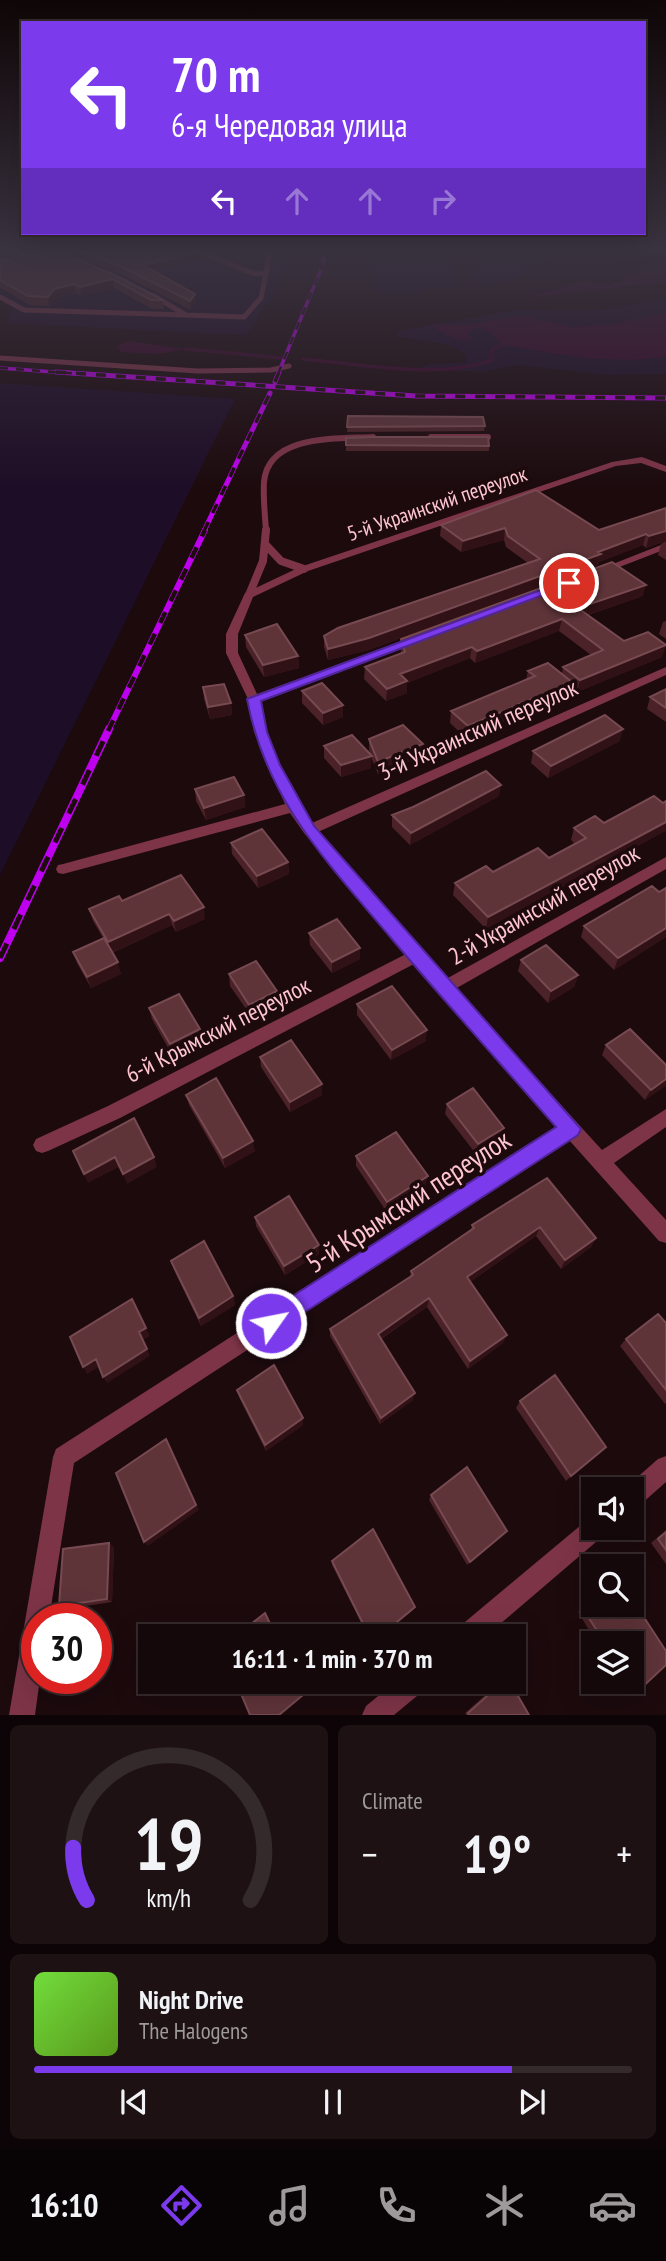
<!DOCTYPE html>
<meta charset="utf-8">
<style>
:root{--surface:#15080a;--page:#1e1113;--text:#f1f3f6;--muted:#9d9a9c;--line:#34292b;--accent:#7c3aed}
body{margin:0;font-family:"PT Sans Narrow",sans-serif;background:var(--page);color:var(--text);height:100vh;display:flex;flex-direction:column;font-size:26px;white-space:nowrap}
*{box-sizing:border-box;margin:0}
p{font-size:23px;color:var(--muted)}
.icon{flex:none;width:38px;height:38px;fill:none;stroke:currentColor;stroke-width:2;stroke-linecap:round;stroke-linejoin:round}
.map{position:relative;height:1715px;overflow:hidden}
.drawer{display:flex;flex-direction:column;gap:10px;padding:10px;background:#0c0406;flex:1}
.drawer>*{flex:none}
.hud{position:absolute;left:21px;top:21px;width:625px;height:214px;border-radius:0px;box-shadow:0 7px 28px #0002,0 0 0 2px var(--line);background:#7c3aed;color:#fff;overflow:hidden}
.controls{position:absolute;left:581px;top:1477px;display:grid;gap:14px}
.controls a{display:grid;place-items:center;width:63px;height:63px;border-radius:0px;background:var(--surface);box-shadow:0 7px 28px #0002,0 0 0 2px var(--line);font-size:35px}
.speed{position:absolute;left:21px;top:1603px;display:flex;gap:14px;font-size:35px;font-weight:700;text-align:center}
.speed>*{display:grid;place-content:center;width:91px;height:91px;border-radius:50%;background:var(--surface);box-shadow:0 7px 28px #0002,0 0 0 2px var(--line);line-height:1}
.speed .limit{border:10px solid #d22;background:#fff;color:#111}
.pin{position:absolute;display:grid;place-items:center;width:60px;height:60px;color:#fff;margin:-30px;border:4px solid #fff;border-radius:50%;box-shadow:0 2px 7px #0007}
.me{position:absolute;width:77px;margin:-38px;rotate:57deg;stroke-linejoin:round;filter:drop-shadow(0 0 5px #0008)}
.turn{display:flex;align-items:center;gap:24px;height:147px;padding:0 35px;font-size:32px}
.turn .icon{width:91px;height:91px;stroke-width:2.5}
.turn b{display:block;font-size:49px;line-height:60px}
.lanes{display:flex;align-items:center;height:66px;padding:0 35px;background:#0003;justify-content:center;gap:35px;direction:ltr}
.lanes .off{opacity:.35}
.big{font-size:52px;font-weight:700;line-height:1.1}
.drawer .card{flex:1;display:flex;flex-direction:column;justify-content:center;gap:10px;min-width:0;padding:0 24px;border-radius:10px;background:var(--page)}
.drawer .dial{align-items:center;gap:0}
.dial svg{height:182px;overflow:visible;fill:none;stroke:var(--line);stroke-width:7;stroke-linecap:round;text-anchor:middle}
.dial text{fill:var(--text);stroke:none}
.song{display:flex;align-items:center;gap:21px}
.cover{width:84px;height:84px;border-radius:10px;background:linear-gradient(135deg,hsl(100 70% 55%),hsl(90 70% 35%))}
.played{height:7px;border-radius:4px;background:linear-gradient(90deg,var(--accent) 80%,var(--line) 80%)}
.keys{display:flex;justify-content:space-around;direction:ltr}
.heat{display:flex;justify-content:space-between;align-items:center;font-size:38px;direction:ltr}
.drawer .tiles{flex:1;display:grid;gap:10px;grid-template-columns:1fr 1fr}
.card:last-child{grid-column:span 2}
.trip{position:absolute;left:138px;top:1624px;width:388px;height:70px;border-radius:0px;background:var(--surface);box-shadow:0 7px 28px #0002,0 0 0 2px var(--line);font-weight:700;line-height:70px;text-align:center}
.menu{display:flex;height:112px;justify-content:space-around;align-items:center;background:#080304;color:var(--muted)}
.menu .icon{width:49px;height:49px}
.menu .selected{color:var(--accent)}
.menu b{font-size:32px;color:var(--text)}
.map>svg:first-child{display:block}
.green{fill:#1e0d26}
.water{fill:#390728}
.lines{fill:none;stroke-linecap:round;stroke-linejoin:round}
.stream{stroke:#390728;stroke-width:3.5}
.service-far2{stroke:#7d3447;stroke-width:5}
.service-far1{stroke:#7d3447;stroke-width:6}
.service{stroke:#7d3447;stroke-width:8}
.minor{fill:#7d3447;fill-rule:evenodd}
.rail-far3-casing{stroke:#bf00f0;stroke-width:3.5}
.rail-far2-casing{stroke:#bf00f0;stroke-width:5}
.rail-far1-casing{stroke:#bf00f0;stroke-width:6}
.rail-casing{stroke:#bf00f0;stroke-width:8}
.rail-far3{stroke:#1c0a0d;stroke-width:2.5;stroke-dasharray:8;stroke-linecap:butt}
.rail-far2{stroke:#1c0a0d;stroke-width:3.5;stroke-dasharray:10;stroke-linecap:butt}
.rail-far1{stroke:#1c0a0d;stroke-width:4.5;stroke-dasharray:12;stroke-linecap:butt}
.rail{stroke:#1c0a0d;stroke-width:5;stroke-dasharray:16;stroke-linecap:butt}
.wall{fill:#4b2227}
.shaded-wall{fill:#301115}
.building{fill:#5e3439;stroke:#774a51;stroke-width:2}
.route{fill:#7c3aed;stroke:#51269a;stroke-width:2}
.labels{text-anchor:middle;stroke-width:7;stroke-linejoin:round;paint-order:stroke}
.far-street-label{font-size:21px;fill:#ffc5d0;stroke:#1c0a0d}
.street-label{font-size:24px;fill:#ffc5d0;stroke:#1c0a0d}
.near-street-label{font-size:28px;fill:#ffc5d0;stroke:#1c0a0d}
</style>
<div class="map">
<svg width="666" height="1715" viewBox="0 0 666 1715">
<rect width="100%" height="100%" fill="#1c0a0d"/>
<path class="green" d="M 0,249 L 291,249 L 275,292 L 246,335 L 7,323 L 12,306 L 0,299 Z
M 366,249 L 453,249 L 457,287 L 432,287 L 414,294 L 374,293 L 374,278 Z
M 472,249 L 566,249 L 513,279 L 483,287 L 475,282 Z
M 666,299 L 666,374 L 609,375 L 518,365 L 483,372 L 417,369 L 430,364 L 465,363 L 467,356 C 451,340 418,341 397,336 L 398,331 L 516,310 L 593,311 Z
M 0,383 L 235,399 L 0,875 Z"/>
<path class="water" d="M 666,268 L 666,282 L 525,298 L 585,281 L 609,285 L 627,279 L 625,275 Z
M 666,313 L 666,356 C 613,366 555,353 502,345 L 490,332 L 476,327 L 467,333 L 472,340 C 457,343 442,334 431,324 L 464,325 L 521,316 L 573,327 L 613,324 Z
M 128,341 L 185,349 L 158,354 L 121,352 L 117,346 Z"/>
<g class="lines">
<path class="stream" d="M 185,349 L 282,358
M 303,359 C 360,364 438,380 492,360 L 492,350 L 502,345"/>
<path class="service-far2" d="M 192,249 L 255,274 L 266,273 L 270,249
M 152,295 L 186,315 L 244,317 L 261,298 L 266,273
M 0,297 L 24,310 L 186,315
M 0,358 L 198,371 L 271,370 L 289,366"/>
<path class="service-far1" d="M 431,437 L 488,437
M 266,531 C 265,515 263,498 264,482 C 268,434 338,439 373,437"/>
<path class="service" d="M 265,544 L 281,561 L 304,569
M 249,595 L 263,561 L 266,530"/>
<path class="minor" d="M 642,457 L 666,466 L 666,472 L 641,463 L 616,466 L 308,571 L 253,597 L 238,634 L 238,653 L 257,694 L 413,638 L 417,637 L 423,640 L 260,701 C 269,745 286,787 312,823 L 666,667 L 666,675 L 318,832 L 446,979 L 666,857 L 666,869 L 455,989 L 602,1150 L 666,1109 L 666,1127 L 614,1163 L 666,1220 L 666,1243 L 659,1241 L 569,1140 L 74,1463 L 49,1619 L 37,1619 L 37,1678 L 40,1678 L 35,1715 L 9,1715 L 53,1457 L 56,1449 L 558,1127 L 414,964 L 120,1118 L 48,1151 L 42,1153 L 36,1151 L 33,1145 L 36,1139 L 108,1106 L 406,954 L 304,833 L 290,813 L 63,874 L 58,873 L 56,869 L 58,865 L 63,864 L 285,804 L 254,732 L 248,699 L 226,653 L 226,634 L 245,593 L 300,567 L 612,462 Z
M 666,543 L 666,549 L 604,573 L 595,571 Z
M 666,1456 L 666,1482 L 640,1505 L 632,1508 L 632,1489 L 624,1489 L 658,1459 Z
M 593,1517 L 593,1528 L 606,1528 L 603,1536 L 486,1636 L 456,1636 L 459,1627 L 587,1520 Z
M 395,1682 L 426,1682 L 423,1691 L 394,1715 L 362,1715 L 366,1706 Z"/>
<defs>
<path id="rail-far3" d="M 0,368 L 81,374
M 278,374 L 324,262 L 321,249"/>
<path id="rail-far2" d="M 56,372 L 416,396 L 666,398
M 275,382 L 279,372
M 204,531 L 270,393"/>
<path id="rail-far1" d="M 108,731 L 205,530"/>
<path id="rail" d="M 0,958 L 109,729"/>
</defs>
<use href="#rail-far3" class="rail-far3-casing"/>
<use href="#rail-far2" class="rail-far2-casing"/>
<use href="#rail-far1" class="rail-far1-casing"/>
<use href="#rail" class="rail-casing"/>
<use href="#rail-far3" class="rail-far3"/>
<use href="#rail-far2" class="rail-far2"/>
<use href="#rail-far1" class="rail-far1"/>
<use href="#rail" class="rail"/>
</g>
<path class="wall" d="M 22,249 L 54,249 L 163,300 L 164,309 L 152,309 L 114,288 L 81,296 L 76,293 L 56,298 L 49,306 L 30,305 L 1,288 L 0,289 L 0,260 L 30,253 Z
M 60,249 L 198,249 L 202,251 L 203,259 L 154,271 L 196,303 L 191,310 L 123,275 Z
M 204,249 L 231,249 L 232,252 L 221,255 Z
M 348,416 L 485,426 L 484,431 L 347,432 Z
M 346,438 L 489,446 L 489,451 L 346,451 Z
M 666,508 L 666,541 L 646,548 L 643,545 L 599,562 L 598,565 L 369,650 L 328,660 L 324,647 L 324,636 L 528,563 L 506,547 L 504,540 L 461,552 L 440,536 L 441,525 L 599,530 Z
M 666,541 L 666,560 L 658,555 L 661,544 Z
M 643,596 L 588,615 L 624,641 L 662,657 L 577,692 L 571,687 L 569,693 L 466,738 L 450,723 L 451,711 L 526,680 L 528,671 L 562,673 L 563,667 L 591,655 L 559,631 L 475,663 L 470,658 L 407,683 L 407,693 L 386,701 L 364,679 L 365,667 L 401,653 L 401,639 Z
M 666,621 L 666,639 L 659,634 L 663,622 Z
M 245,635 L 298,656 L 299,668 L 264,677 L 246,647 Z
M 203,687 L 231,703 L 232,715 L 210,719 L 204,699 Z
M 666,689 L 666,722 L 647,709 L 650,697 Z
M 302,691 L 343,705 L 343,717 L 323,725 L 302,703 Z
M 369,739 L 422,756 L 378,774 L 371,757 L 371,768 L 341,777 L 324,758 L 324,746 L 370,755 L 369,750 Z
M 620,741 L 548,778 L 531,763 L 533,751 Z
M 195,789 L 244,795 L 245,807 L 206,820 L 196,801 Z
M 499,796 L 410,845 L 392,827 L 392,815 Z
M 663,803 L 486,929 L 453,895 L 455,883 L 549,858 L 575,844 L 571,840 L 574,828 L 604,823 Z
M 231,843 L 288,862 L 289,874 L 258,888 L 232,854 Z
M 666,888 L 666,937 L 614,970 L 581,937 L 584,926 L 659,892 Z
M 122,901 L 205,919 L 176,932 L 172,925 L 112,953 L 121,974 L 91,988 L 77,963 L 73,952 L 103,938 L 93,921 L 89,909 Z
M 309,933 L 360,948 L 360,959 L 332,973 L 310,945 Z
M 521,960 L 578,975 L 574,987 L 548,1003 L 518,971 Z
M 229,974 L 278,1002 L 251,1016 L 230,986 Z
M 357,1004 L 426,1041 L 391,1060 L 357,1015 Z
M 149,1008 L 202,1039 L 172,1055 L 152,1019 Z
M 606,1045 L 666,1065 L 645,1100 L 602,1055 Z
M 260,1057 L 322,1084 L 322,1095 L 290,1112 L 261,1067 Z
M 186,1095 L 255,1151 L 225,1168 L 189,1105 Z
M 447,1104 L 502,1138 L 476,1154 L 445,1114 Z
M 356,1156 L 426,1185 L 386,1211 L 356,1166 Z
M 547,1178 L 596,1238 L 591,1247 L 561,1269 L 536,1236 L 470,1282 L 503,1343 L 468,1369 L 427,1307 L 381,1339 L 413,1400 L 380,1424 L 330,1336 L 330,1329 L 410,1277 L 411,1271 L 471,1230 L 472,1225 Z
M 255,1217 L 319,1245 L 319,1254 L 285,1275 L 256,1226 Z
M 171,1261 L 233,1296 L 235,1305 L 201,1326 L 174,1270 Z
M 666,1323 L 666,1403 L 665,1404 L 620,1346 L 626,1339 Z
M 237,1390 L 303,1418 L 303,1425 L 266,1451 L 239,1397 Z
M 520,1401 L 600,1453 L 566,1481 L 516,1408 Z
M 431,1495 L 503,1535 L 467,1565 L 429,1500 Z
M 666,1530 L 666,1564 L 651,1543 Z
M 114,1547 L 112,1602 L 65,1609 L 59,1606 Z
M 332,1561 L 413,1610 L 381,1636 L 368,1636 L 332,1565 Z
M 593,1598 L 593,1605 L 632,1605 L 632,1599 L 666,1651 L 666,1665 L 636,1693 L 629,1694 L 622,1682 L 632,1682 L 632,1643 L 597,1643 L 578,1612 Z
M 500,1682 L 510,1682 L 529,1715 L 466,1715 L 465,1713 Z"/>
<path class="shaded-wall" d="M 220,249 L 231,249 L 232,252 L 221,255 Z
M 202,251 L 203,259 L 145,273 L 143,265 Z
M 113,279 L 114,288 L 81,296 L 80,287 Z
M 74,284 L 76,293 L 56,298 L 49,306 L 48,297 L 54,289 Z
M 195,294 L 196,303 L 191,310 L 190,301 Z
M 505,528 L 504,540 L 461,552 L 463,541 Z
M 666,531 L 666,541 L 646,548 L 649,536 Z
M 646,534 L 643,545 L 599,562 L 598,565 L 369,650 L 328,660 L 328,649 Z
M 646,585 L 643,596 L 575,619 L 578,608 Z
M 562,619 L 559,631 L 475,663 L 477,651 Z
M 666,645 L 662,657 L 577,692 L 580,680 Z
M 472,647 L 470,658 L 407,683 L 407,693 L 386,701 L 387,689 L 400,674 Z
M 298,656 L 299,668 L 264,677 L 263,665 Z
M 572,682 L 569,693 L 466,738 L 468,726 Z
M 231,703 L 232,715 L 210,719 L 208,707 Z
M 343,705 L 343,717 L 323,725 L 323,713 Z
M 623,729 L 620,741 L 548,778 L 551,766 Z
M 423,744 L 422,756 L 378,774 L 378,762 Z
M 372,756 L 371,768 L 341,777 L 341,765 Z
M 501,785 L 499,796 L 410,845 L 411,833 Z
M 244,795 L 245,807 L 206,820 L 204,808 Z
M 666,822 L 666,831 L 486,929 L 488,917 Z
M 288,862 L 289,874 L 258,888 L 257,876 Z
M 204,907 L 205,919 L 176,932 L 174,921 Z
M 169,914 L 172,925 L 111,953 L 108,942 Z
M 666,928 L 666,937 L 614,970 L 618,958 Z
M 360,948 L 360,959 L 332,973 L 332,962 Z
M 118,962 L 121,974 L 91,988 L 87,977 Z
M 578,975 L 574,987 L 548,1003 L 551,991 Z
M 277,991 L 278,1002 L 251,1016 L 249,1005 Z
M 200,1029 L 202,1039 L 172,1055 L 170,1044 Z
M 427,1030 L 426,1041 L 391,1060 L 392,1050 Z
M 666,1079 L 666,1086 L 645,1100 L 651,1090 Z
M 322,1084 L 322,1095 L 290,1112 L 290,1102 Z
M 504,1128 L 502,1138 L 476,1154 L 478,1144 Z
M 253,1141 L 255,1151 L 225,1168 L 223,1158 Z
M 115,1157 L 119,1167 L 88,1183 L 84,1174 Z
M 154,1157 L 157,1167 L 127,1184 L 123,1174 Z
M 428,1176 L 426,1185 L 386,1211 L 387,1202 Z
M 540,1227 L 536,1236 L 464,1286 L 467,1277 Z
M 596,1238 L 591,1247 L 561,1269 L 565,1260 Z
M 319,1245 L 319,1254 L 285,1275 L 284,1266 Z
M 233,1296 L 235,1305 L 201,1326 L 199,1318 Z
M 429,1298 L 427,1307 L 377,1341 L 378,1334 Z
M 146,1328 L 150,1336 L 143,1340 L 150,1356 L 107,1383 L 103,1377 L 139,1332 Z
M 507,1335 L 503,1343 L 468,1369 L 470,1361 Z
M 96,1359 L 101,1366 L 87,1374 L 83,1367 Z
M 415,1393 L 413,1400 L 380,1424 L 381,1418 Z
M 303,1418 L 303,1425 L 266,1451 L 265,1445 Z
M 166,1439 L 199,1510 L 148,1546 L 144,1542 Z
M 606,1447 L 600,1453 L 566,1481 L 571,1476 Z
M 507,1531 L 503,1535 L 467,1565 L 470,1562 Z
M 109,1543 L 114,1547 L 112,1602 L 107,1599 Z"/>
<path class="building" d="M 36,249 L 54,249 L 117,276 L 163,300 L 151,300 L 113,279 L 80,287 L 74,284 L 54,289 L 48,297 L 28,296 L 0,280 L 0,260 L 40,251 Z
M 78,249 L 198,249 L 202,251 L 143,265 L 195,294 L 190,301 L 122,267 Z
M 348,416 L 483,417 L 485,426 L 347,427 Z
M 370,437 L 488,437 L 489,446 L 346,445 L 346,438 Z
M 536,490 L 599,530 L 666,508 L 666,531 L 649,536 L 646,534 L 598,552 L 601,554 L 369,638 L 328,649 L 324,636 L 338,628 L 540,559 L 508,536 L 505,528 L 463,541 L 441,525 Z
M 612,562 L 646,585 L 578,608 L 624,641 L 648,632 L 666,645 L 580,680 L 563,667 L 603,650 L 562,619 L 477,651 L 472,647 L 400,674 L 407,681 L 387,689 L 365,667 L 405,652 L 401,639 Z
M 277,624 L 298,656 L 263,665 L 245,635 Z
M 548,663 L 572,682 L 468,726 L 451,711 L 535,676 L 528,671 Z
M 322,683 L 343,705 L 323,713 L 302,691 Z
M 224,684 L 231,703 L 208,707 L 203,687 Z
M 666,689 L 666,708 L 650,697 Z
M 605,715 L 623,729 L 551,766 L 533,751 Z
M 403,725 L 423,744 L 378,762 L 369,739 Z
M 352,735 L 372,756 L 341,765 L 324,746 Z
M 486,771 L 501,785 L 411,833 L 392,815 L 413,807 Z
M 234,777 L 244,795 L 204,808 L 195,789 Z
M 654,796 L 663,803 L 666,801 L 666,822 L 488,917 L 455,883 L 486,866 L 493,872 L 538,848 L 549,858 L 586,838 L 574,828 L 595,816 L 604,823 Z
M 262,829 L 288,862 L 257,876 L 231,843 Z
M 181,875 L 204,907 L 174,921 L 169,914 L 108,942 L 89,909 L 119,896 L 122,901 Z
M 652,886 L 659,892 L 666,888 L 666,928 L 618,958 L 584,926 Z
M 337,919 L 360,948 L 332,962 L 309,933 Z
M 104,938 L 118,962 L 87,977 L 73,952 Z
M 546,945 L 578,975 L 551,991 L 521,960 Z
M 256,961 L 277,991 L 249,1005 L 229,974 Z
M 392,986 L 427,1030 L 392,1050 L 357,1004 Z
M 179,994 L 200,1029 L 170,1044 L 149,1008 Z
M 630,1029 L 666,1065 L 666,1079 L 651,1090 L 606,1045 Z
M 291,1040 L 322,1084 L 290,1102 L 260,1057 Z
M 216,1078 L 253,1141 L 223,1158 L 186,1095 Z
M 473,1088 L 504,1128 L 478,1144 L 447,1104 Z
M 134,1118 L 154,1157 L 123,1174 L 115,1157 L 84,1174 L 73,1151 Z
M 396,1132 L 428,1176 L 387,1202 L 356,1156 Z
M 547,1178 L 596,1238 L 565,1260 L 540,1227 L 467,1277 L 507,1335 L 470,1361 L 429,1298 L 378,1334 L 415,1393 L 381,1418 L 330,1329 L 413,1275 L 411,1271 L 474,1228 L 472,1225 Z
M 289,1196 L 319,1245 L 284,1266 L 255,1217 Z
M 204,1241 L 233,1296 L 199,1318 L 171,1261 Z
M 132,1299 L 146,1328 L 139,1332 L 147,1349 L 103,1377 L 96,1359 L 83,1367 L 70,1337 Z
M 658,1314 L 666,1323 L 666,1390 L 626,1339 Z
M 274,1365 L 303,1418 L 265,1445 L 237,1390 Z
M 555,1375 L 606,1447 L 571,1476 L 520,1401 Z
M 166,1439 L 196,1505 L 144,1542 L 116,1473 Z
M 467,1467 L 507,1531 L 470,1562 L 431,1495 Z
M 373,1529 L 415,1607 L 380,1636 L 369,1636 L 332,1561 Z
M 666,1532 L 666,1550 L 658,1539 Z
M 109,1543 L 107,1599 L 59,1606 L 63,1549 Z
M 632,1599 L 666,1651 L 666,1665 L 636,1693 L 629,1682 L 632,1682 L 632,1643 L 605,1643 L 583,1609 L 593,1601 L 593,1605 L 632,1605 Z
M 265,1613 L 276,1636 L 236,1636 Z
M 236,1682 L 297,1682 L 303,1695 L 279,1715 L 250,1715 Z
M 503,1682 L 510,1682 L 529,1715 L 469,1715 L 468,1713 Z"/>
<linearGradient id="sky" x2="0" y2="1"><stop stop-color="#0f0607"/><stop offset="0.51" stop-color="#3a3340"/><stop offset="1" stop-color="#3a3340" stop-opacity="0"/></linearGradient>
<rect width="666" height="489" fill="url(#sky)"/>
<path class="route" d="M 565,581 L 575,583 L 261,701 L 267,732 L 280,765 L 314,826 L 581,1129 L 578,1135 L 271,1334 L 263,1331 L 260,1323 L 263,1315 L 556,1127 C 501,1064 445,1002 391,938 C 327,862 266,800 247,699 Z"/>
<g class="labels">
<g class="far-street-label">
<text transform="translate(437 504) rotate(-19)" y="7">5-й Украинский переулок</text>
</g>
<g class="street-label">
<text transform="translate(478 730) rotate(-24)" y="8">3-й Украинский переулок</text>
<text transform="translate(544 905) rotate(-30)" y="8">2-й Украинский переулок</text>
<text transform="translate(218 1030) rotate(-27)" y="8">6-й Крымский переулок</text>
</g>
<g class="near-street-label">
<text transform="translate(408 1201) rotate(-33)" y="10">5-й Крымский переулок</text>
</g>
</g>
</svg>
<div class="controls">
<a><svg class="icon" aria-label="sound" viewBox="0 0 24 24"><path d="M4 9h4l5-4v14l-5-4H4zM17 9q2 3 0 6"/></svg></a>
<a><svg class="icon" aria-label="search" viewBox="0 0 24 24"><circle cx="10" cy="10" r="6"/><path d="M15 15l6 6"/></svg></a>
<a><svg class="icon" aria-label="layers" viewBox="0 0 24 24"><path d="M12 4l9 5-9 5-9-5zM3 14l9 5 9-5"/></svg></a>
</div>
<div class="speed"><div class="limit">30</div></div>
<div class="pin" style="left:569px;top:583px;background:#d93025"><svg class="icon" aria-label="arrive" viewBox="0 0 24 24"><path d="M6 21V4h12l-3 4 3 4H6"/></svg></div>
<svg class="me" style="left:271px;top:1323px" viewBox="-20 -20 40 40"><circle r="17" fill="#7c3aed" stroke="#fff" stroke-width="3"/><path d="M0-11L8 9 0 5-8 9z" fill="#fff"/></svg>
<div class="trip">16:11 · 1 min · 370 m</div>
<div class="hud">
<div class="turn"><svg class="icon" aria-label="left" viewBox="0 0 24 24"><path d="M17 20v-9H6M10 6l-5 5 5 5"/></svg><div><b>70 m</b>6-я Чередовая улица</div></div>
<div class="lanes"><svg class="icon" aria-label="left" viewBox="0 0 24 24"><path d="M17 20v-9H6M10 6l-5 5 5 5"/></svg><svg class="icon off" aria-label="ahead" viewBox="0 0 24 24"><path d="M12 20V5M6 11l6-6 6 6"/></svg><svg class="icon off" aria-label="ahead" viewBox="0 0 24 24"><path d="M12 20V5M6 11l6-6 6 6"/></svg><svg class="icon off" aria-label="right" viewBox="0 0 24 24"><path d="M7 20v-9h11M14 6l5 5-5 5"/></svg></div>
</div>
</div>
<section class="drawer">
<div class="tiles">
<div class="card dial"><svg viewBox="0 0 100 80">
<path d="M14 69A42 42 0 1 1 86 69"/>
<path d="M14 69A42 42 0 0 1 8 46" stroke="#7c3aed"/>
<text x="50" y="56" font-size="32" font-weight="700">19</text>
<text x="50" y="72" font-size="11">km/h</text>
</svg></div>
<div class="card"><p>Climate</p>
<div class="heat"><a>−</a><b class="big">19°</b><a>+</a></div>
</div>
<div class="card">
<div class="song"><i class="cover"></i><div><b>Night Drive</b><p>The Halogens</p></div></div>
<div class="played"></div>
<div class="keys"><svg class="icon" aria-label="previous" viewBox="0 0 24 24"><path d="M18 5L8 12l10 7zM5 5v14"/></svg><svg class="icon" aria-label="pause" viewBox="0 0 24 24"><path d="M8 5v14M16 5v14"/></svg><svg class="icon" aria-label="next" viewBox="0 0 24 24"><path d="M6 5l10 7-10 7zM19 5v14"/></svg></div>
</div>
</div>
</section>
<nav class="menu">
<b>16:10</b>
<svg class="icon selected" aria-label="directions" viewBox="0 0 24 24"><path d="M12 3l9 9-9 9-9-9zM9 14v-3h6M13 9l2 2-2 2"/></svg>
<svg class="icon" aria-label="music" viewBox="0 0 24 24"><path d="M9 18V5l10-2v13"/><circle cx="6" cy="18" r="3"/><circle cx="16" cy="16" r="3"/></svg>
<svg class="icon" aria-label="phone" viewBox="0 0 24 24"><path d="M5 4h4l2 5-3 2q2 4 5 5l2-3 5 2v4C11 20 4 13 5 4z"/></svg>
<svg class="icon" aria-label="climate" viewBox="0 0 24 24"><path d="M12 3v18M4 7l16 10M4 17L20 7"/></svg>
<svg class="icon" aria-label="car" viewBox="0 0 24 24"><path d="M5 17H2v-5l4-1 3-4h7l3 4 3 1v5h-3M9 17h6M6 11h13"/><circle cx="7" cy="17" r="2"/><circle cx="17" cy="17" r="2"/></svg>
</nav>
